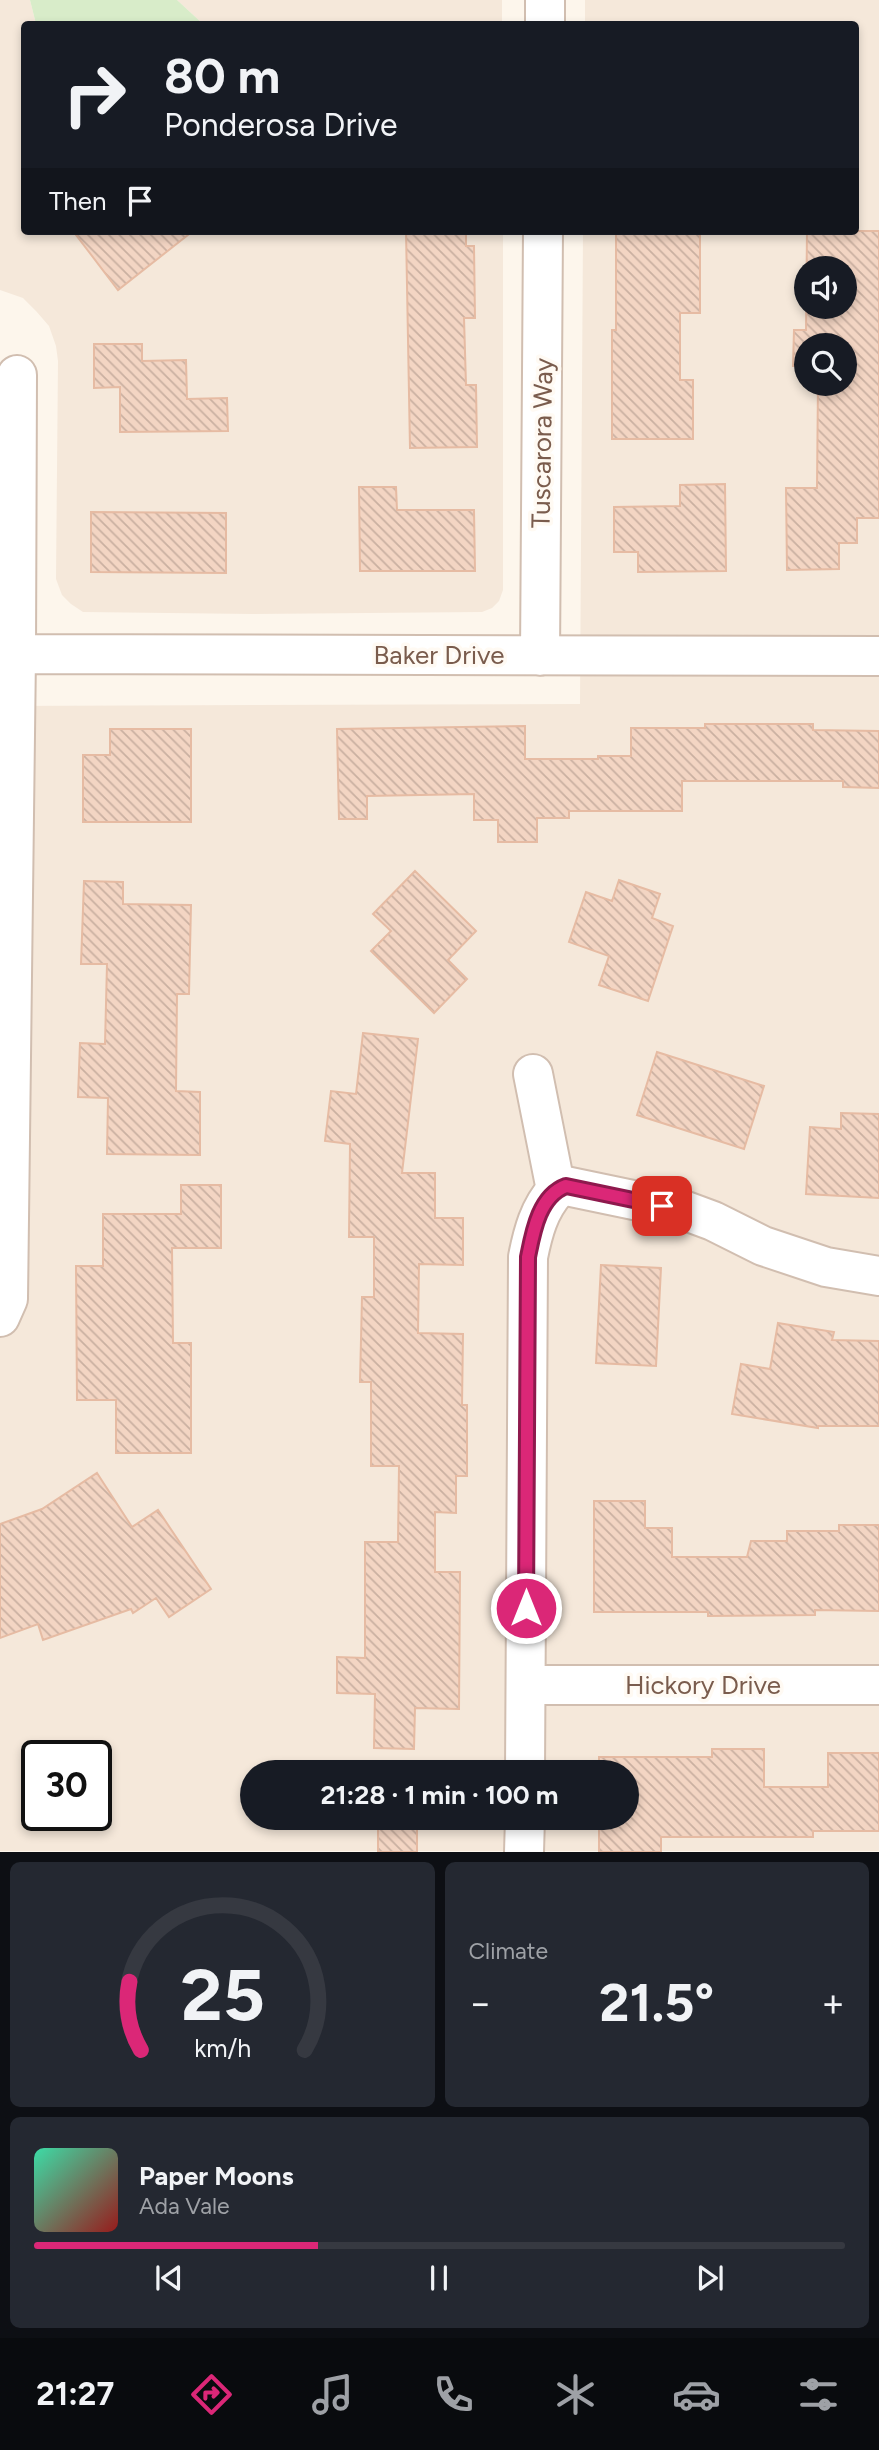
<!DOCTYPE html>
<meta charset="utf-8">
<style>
:root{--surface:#171b24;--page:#242831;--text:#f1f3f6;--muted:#9ea1a6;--line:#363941;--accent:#db2777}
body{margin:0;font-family:Figtree,sans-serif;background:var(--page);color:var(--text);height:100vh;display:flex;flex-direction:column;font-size:26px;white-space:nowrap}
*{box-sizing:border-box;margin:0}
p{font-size:23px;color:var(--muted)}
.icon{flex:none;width:38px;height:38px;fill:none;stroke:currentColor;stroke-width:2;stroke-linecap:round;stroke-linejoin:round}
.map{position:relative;height:1852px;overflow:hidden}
.drawer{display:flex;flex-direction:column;gap:10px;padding:10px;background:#0d0f14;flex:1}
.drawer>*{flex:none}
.top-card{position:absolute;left:21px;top:21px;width:838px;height:214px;border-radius:7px;box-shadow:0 4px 10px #0003;background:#171b24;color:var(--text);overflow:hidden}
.fabs{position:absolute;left:794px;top:256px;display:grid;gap:14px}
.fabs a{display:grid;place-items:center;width:63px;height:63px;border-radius:50%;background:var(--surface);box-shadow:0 4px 10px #0003;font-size:35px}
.speed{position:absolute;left:21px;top:1740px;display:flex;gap:14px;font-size:35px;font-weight:700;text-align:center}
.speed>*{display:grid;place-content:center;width:91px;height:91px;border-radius:50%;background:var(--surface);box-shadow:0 4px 10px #0003;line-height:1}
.speed .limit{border:4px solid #111;border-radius:10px;background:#fff;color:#111}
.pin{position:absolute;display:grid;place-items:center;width:60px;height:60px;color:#fff;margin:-30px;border-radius:14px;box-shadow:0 4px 10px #0006}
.me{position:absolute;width:77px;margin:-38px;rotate:0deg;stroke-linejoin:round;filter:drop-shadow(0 0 5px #0008)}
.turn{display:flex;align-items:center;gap:24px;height:147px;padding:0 28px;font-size:32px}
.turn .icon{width:91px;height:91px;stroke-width:2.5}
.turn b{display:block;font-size:49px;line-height:60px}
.then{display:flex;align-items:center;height:66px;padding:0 28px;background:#0003;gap:14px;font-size:26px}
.big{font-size:52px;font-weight:700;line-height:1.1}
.drawer .tile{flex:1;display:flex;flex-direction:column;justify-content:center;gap:10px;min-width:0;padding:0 24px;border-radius:10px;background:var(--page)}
.drawer .dial{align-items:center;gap:0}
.dial svg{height:182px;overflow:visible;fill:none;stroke:var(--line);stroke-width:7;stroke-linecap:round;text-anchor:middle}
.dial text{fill:var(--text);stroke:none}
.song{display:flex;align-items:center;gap:21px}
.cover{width:84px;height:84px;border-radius:10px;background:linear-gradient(135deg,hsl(160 70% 55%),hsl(0 70% 35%))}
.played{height:7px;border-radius:4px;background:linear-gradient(90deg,var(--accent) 35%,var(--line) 35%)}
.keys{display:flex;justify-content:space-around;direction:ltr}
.heat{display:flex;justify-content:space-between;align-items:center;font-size:38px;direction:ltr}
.drawer .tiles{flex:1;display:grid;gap:10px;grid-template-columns:1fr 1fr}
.tile:last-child{grid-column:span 2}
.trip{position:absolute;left:240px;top:1760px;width:399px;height:70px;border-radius:35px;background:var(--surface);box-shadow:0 4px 10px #0003;font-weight:700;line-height:70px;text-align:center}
.dock{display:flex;height:112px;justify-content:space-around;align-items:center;background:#090b0e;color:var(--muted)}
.dock .icon{width:49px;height:49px}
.dock .active{color:var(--accent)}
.dock b{font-size:32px;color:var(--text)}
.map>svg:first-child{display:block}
.residential{fill:#f5e8da;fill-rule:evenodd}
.grass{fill:#d8ecc9}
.building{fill:url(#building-back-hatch);stroke:#e6bba3;stroke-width:2;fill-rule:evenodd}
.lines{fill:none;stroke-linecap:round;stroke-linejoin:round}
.minor-casing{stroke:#d1beb0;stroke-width:42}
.minor{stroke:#fff;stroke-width:38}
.route-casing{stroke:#8e194d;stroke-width:18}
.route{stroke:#db2777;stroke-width:12}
.labels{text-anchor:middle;stroke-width:7;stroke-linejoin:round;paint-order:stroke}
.street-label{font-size:26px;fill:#7a5c4d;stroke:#fffaf3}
</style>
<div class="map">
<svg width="879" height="1852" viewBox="0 0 879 1852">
<defs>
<pattern id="building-back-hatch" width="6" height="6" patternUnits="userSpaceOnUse" patternTransform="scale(1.75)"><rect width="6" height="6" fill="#f3d5c3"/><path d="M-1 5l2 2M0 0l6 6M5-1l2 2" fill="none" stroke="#cab0a1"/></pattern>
</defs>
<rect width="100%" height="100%" fill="#fdf6ec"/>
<path class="residential" d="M 0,0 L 30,0 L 36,24 L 24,24 L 24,231 L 503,231 L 503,590 L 499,601 L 492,608 L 482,612 L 253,614 L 83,612 L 71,604 L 62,595 L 56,579 L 58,361 L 56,346 L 49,326 L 36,311 L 23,298 L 0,290 Z
M 177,0 L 502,0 L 502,24 L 203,24 Z
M 585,0 L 879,0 L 879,1851 L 0,1851 L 0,706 L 580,704 L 583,231 L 856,231 L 856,24 L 585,24 ZM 807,268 L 845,268 L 845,306 L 807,306 ZM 807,345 L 845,345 L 845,383 L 807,383 ZM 37,1755 L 96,1755 L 96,1815 L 37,1815 ZM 252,1773 L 626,1773 L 626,1818 L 252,1818 Z"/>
<path class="grass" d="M 30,0 L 177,0 L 203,24 L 36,24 Z"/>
<path class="building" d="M 73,231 L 193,231 L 118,290 Z
M 406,231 L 466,231 L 466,246 L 474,246 L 475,318 L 464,318 L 466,385 L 476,385 L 477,447 L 410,448 Z
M 616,231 L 700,231 L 700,313 L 680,313 L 680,380 L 693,380 L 693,439 L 612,439 L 612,330 L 616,330 Z
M 807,231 L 879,231 L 879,518 L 857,518 L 857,543 L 839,543 L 839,569 L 787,570 L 786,488 L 817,488 L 818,383 L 845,383 L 845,345 L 807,345 L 807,366 L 793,366 L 794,330 L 806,330 ZM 807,268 L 845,268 L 845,306 L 807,306 Z
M 94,344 L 142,344 L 142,361 L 186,360 L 187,399 L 227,398 L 228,431 L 120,432 L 120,387 L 94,388 Z
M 725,484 L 726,571 L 638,572 L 638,552 L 614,552 L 614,507 L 680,506 L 680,485 Z
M 359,487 L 396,487 L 397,510 L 474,510 L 475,571 L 360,571 Z
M 91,512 L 226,513 L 226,573 L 91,572 Z
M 705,724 L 813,724 L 813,730 L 879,731 L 879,788 L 843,787 L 843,781 L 682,781 L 682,811 L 569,811 L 569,818 L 537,818 L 537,842 L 498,842 L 498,820 L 474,820 L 474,794 L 367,796 L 367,819 L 339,819 L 337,729 L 525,726 L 525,759 L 598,759 L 598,756 L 631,756 L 631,728 L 705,728 Z
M 110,729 L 191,729 L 191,822 L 83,822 L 83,755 L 110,755 Z
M 415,871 L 476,931 L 448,960 L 467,979 L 434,1013 L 371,951 L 391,931 L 373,914 Z
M 619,880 L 660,894 L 652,918 L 673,926 L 648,1001 L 599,985 L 609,956 L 569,942 L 586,892 L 612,901 Z
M 84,881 L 123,882 L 123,904 L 191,905 L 189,994 L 177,994 L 176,1091 L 200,1092 L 200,1155 L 107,1154 L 108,1098 L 78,1097 L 80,1043 L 105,1044 L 107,964 L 81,964 Z
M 363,1033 L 418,1039 L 402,1173 L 435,1173 L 435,1218 L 463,1218 L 463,1265 L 419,1264 L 418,1333 L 463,1334 L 462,1405 L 467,1405 L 467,1476 L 456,1476 L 456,1513 L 435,1512 L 435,1572 L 460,1572 L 459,1709 L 415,1708 L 414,1749 L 374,1748 L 375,1694 L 337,1693 L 337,1657 L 365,1658 L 365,1542 L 398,1542 L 399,1466 L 371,1466 L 371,1382 L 360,1382 L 362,1297 L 374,1297 L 374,1237 L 349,1237 L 350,1144 L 325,1141 L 331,1091 L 356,1094 Z
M 657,1052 L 764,1086 L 744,1149 L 637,1115 Z
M 841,1113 L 879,1114 L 879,1198 L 806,1194 L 810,1127 L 841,1129 Z
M 181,1185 L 221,1185 L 221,1248 L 172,1248 L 173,1343 L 191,1343 L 191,1453 L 116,1453 L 116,1400 L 77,1400 L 76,1266 L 103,1266 L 103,1214 L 181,1214 Z
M 601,1265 L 661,1268 L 656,1366 L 596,1363 Z
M 778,1323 L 834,1332 L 832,1340 L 879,1341 L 879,1426 L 818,1426 L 818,1428 L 732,1414 L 741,1364 L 770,1369 Z
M 97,1473 L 132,1527 L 158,1510 L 211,1589 L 169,1617 L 156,1598 L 133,1613 L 131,1609 L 43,1640 L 38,1624 L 0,1638 L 0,1524 L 42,1509 Z
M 594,1501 L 645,1501 L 645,1528 L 672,1528 L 672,1557 L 747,1557 L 751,1541 L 787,1541 L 787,1531 L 839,1531 L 839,1525 L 879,1525 L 879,1611 L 815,1610 L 815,1615 L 708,1616 L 708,1612 L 594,1612 Z
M 712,1749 L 764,1749 L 764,1787 L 828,1787 L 828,1753 L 879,1753 L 879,1831 L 813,1831 L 813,1837 L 661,1837 L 661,1852 L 599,1852 L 599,1818 L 626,1818 L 626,1773 L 599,1773 L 599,1757 L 712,1757 Z
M 378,1818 L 417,1818 L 417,1852 L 378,1852 Z"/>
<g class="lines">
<defs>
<path id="minor" d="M 545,24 L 545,0
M 0,654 L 879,656
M 540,656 L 543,231
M 556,1190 L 566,1186 L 686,1211 L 713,1221 L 763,1246 L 826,1267 L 879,1276
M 0,1317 L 8,1299 L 16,654 L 17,375
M 526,1685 L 879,1685
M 525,1773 L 528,1257 C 533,1232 539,1209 556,1190 L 533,1074
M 524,1852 L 525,1818"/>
</defs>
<use href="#minor" class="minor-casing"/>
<use href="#minor" class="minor"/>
</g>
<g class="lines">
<defs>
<path id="route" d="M 526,1608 L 528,1257 C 533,1232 539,1196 566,1186 L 662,1206"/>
</defs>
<use href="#route" class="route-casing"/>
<use href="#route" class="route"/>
</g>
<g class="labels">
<g class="street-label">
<text transform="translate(542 443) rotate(-89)" y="9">Tuscarora Way</text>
<text x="439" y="664">Baker Drive</text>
<text x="703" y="1694">Hickory Drive</text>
</g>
</g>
</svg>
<div class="fabs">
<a><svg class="icon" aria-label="sound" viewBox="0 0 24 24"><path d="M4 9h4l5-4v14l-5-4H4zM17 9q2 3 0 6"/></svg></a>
<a><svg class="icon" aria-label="search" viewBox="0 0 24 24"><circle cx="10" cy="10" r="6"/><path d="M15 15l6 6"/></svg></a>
</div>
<div class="speed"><div class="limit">30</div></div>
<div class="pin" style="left:662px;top:1206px;background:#d93025"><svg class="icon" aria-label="arrive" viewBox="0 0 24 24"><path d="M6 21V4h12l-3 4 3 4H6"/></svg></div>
<svg class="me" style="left:526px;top:1608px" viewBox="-20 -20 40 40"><circle r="17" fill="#db2777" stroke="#fff" stroke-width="3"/><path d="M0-11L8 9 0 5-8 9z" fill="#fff"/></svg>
<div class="trip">21:28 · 1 min · 100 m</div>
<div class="top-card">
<div class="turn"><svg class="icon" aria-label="right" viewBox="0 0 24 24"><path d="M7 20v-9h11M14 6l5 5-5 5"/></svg><div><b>80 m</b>Ponderosa Drive</div></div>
<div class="then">Then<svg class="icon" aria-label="arrive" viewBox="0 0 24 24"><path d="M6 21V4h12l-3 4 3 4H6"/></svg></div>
</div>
</div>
<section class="drawer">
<div class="tiles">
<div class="tile dial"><svg viewBox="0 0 100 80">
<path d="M14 69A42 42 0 1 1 86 69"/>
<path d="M14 69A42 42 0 0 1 9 39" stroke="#db2777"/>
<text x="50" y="56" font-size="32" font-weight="700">25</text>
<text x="50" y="72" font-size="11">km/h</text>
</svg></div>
<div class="tile"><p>Climate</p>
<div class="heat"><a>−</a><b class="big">21.5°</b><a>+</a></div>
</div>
<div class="tile">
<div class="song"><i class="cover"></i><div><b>Paper Moons</b><p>Ada Vale</p></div></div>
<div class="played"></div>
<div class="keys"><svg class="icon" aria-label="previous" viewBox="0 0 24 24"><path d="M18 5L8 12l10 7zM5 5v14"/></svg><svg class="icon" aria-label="pause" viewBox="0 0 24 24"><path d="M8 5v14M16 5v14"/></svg><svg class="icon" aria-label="next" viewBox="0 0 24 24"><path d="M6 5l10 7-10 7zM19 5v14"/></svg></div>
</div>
</div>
</section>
<nav class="dock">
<b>21:27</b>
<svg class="icon active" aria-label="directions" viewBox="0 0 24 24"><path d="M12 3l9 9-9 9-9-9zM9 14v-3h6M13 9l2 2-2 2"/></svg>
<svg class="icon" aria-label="music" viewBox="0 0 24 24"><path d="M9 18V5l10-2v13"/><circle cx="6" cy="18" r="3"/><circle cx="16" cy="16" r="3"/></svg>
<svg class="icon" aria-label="phone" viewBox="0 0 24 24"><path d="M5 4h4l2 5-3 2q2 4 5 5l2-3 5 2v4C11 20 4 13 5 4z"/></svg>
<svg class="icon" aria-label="climate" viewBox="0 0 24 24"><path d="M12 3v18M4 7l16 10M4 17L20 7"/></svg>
<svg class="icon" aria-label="car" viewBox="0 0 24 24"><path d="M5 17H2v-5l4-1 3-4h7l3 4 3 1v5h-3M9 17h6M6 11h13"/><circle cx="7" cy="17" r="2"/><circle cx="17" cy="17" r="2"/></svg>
<svg class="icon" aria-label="filters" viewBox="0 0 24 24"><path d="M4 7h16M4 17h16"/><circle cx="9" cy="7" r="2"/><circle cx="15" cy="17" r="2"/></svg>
</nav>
